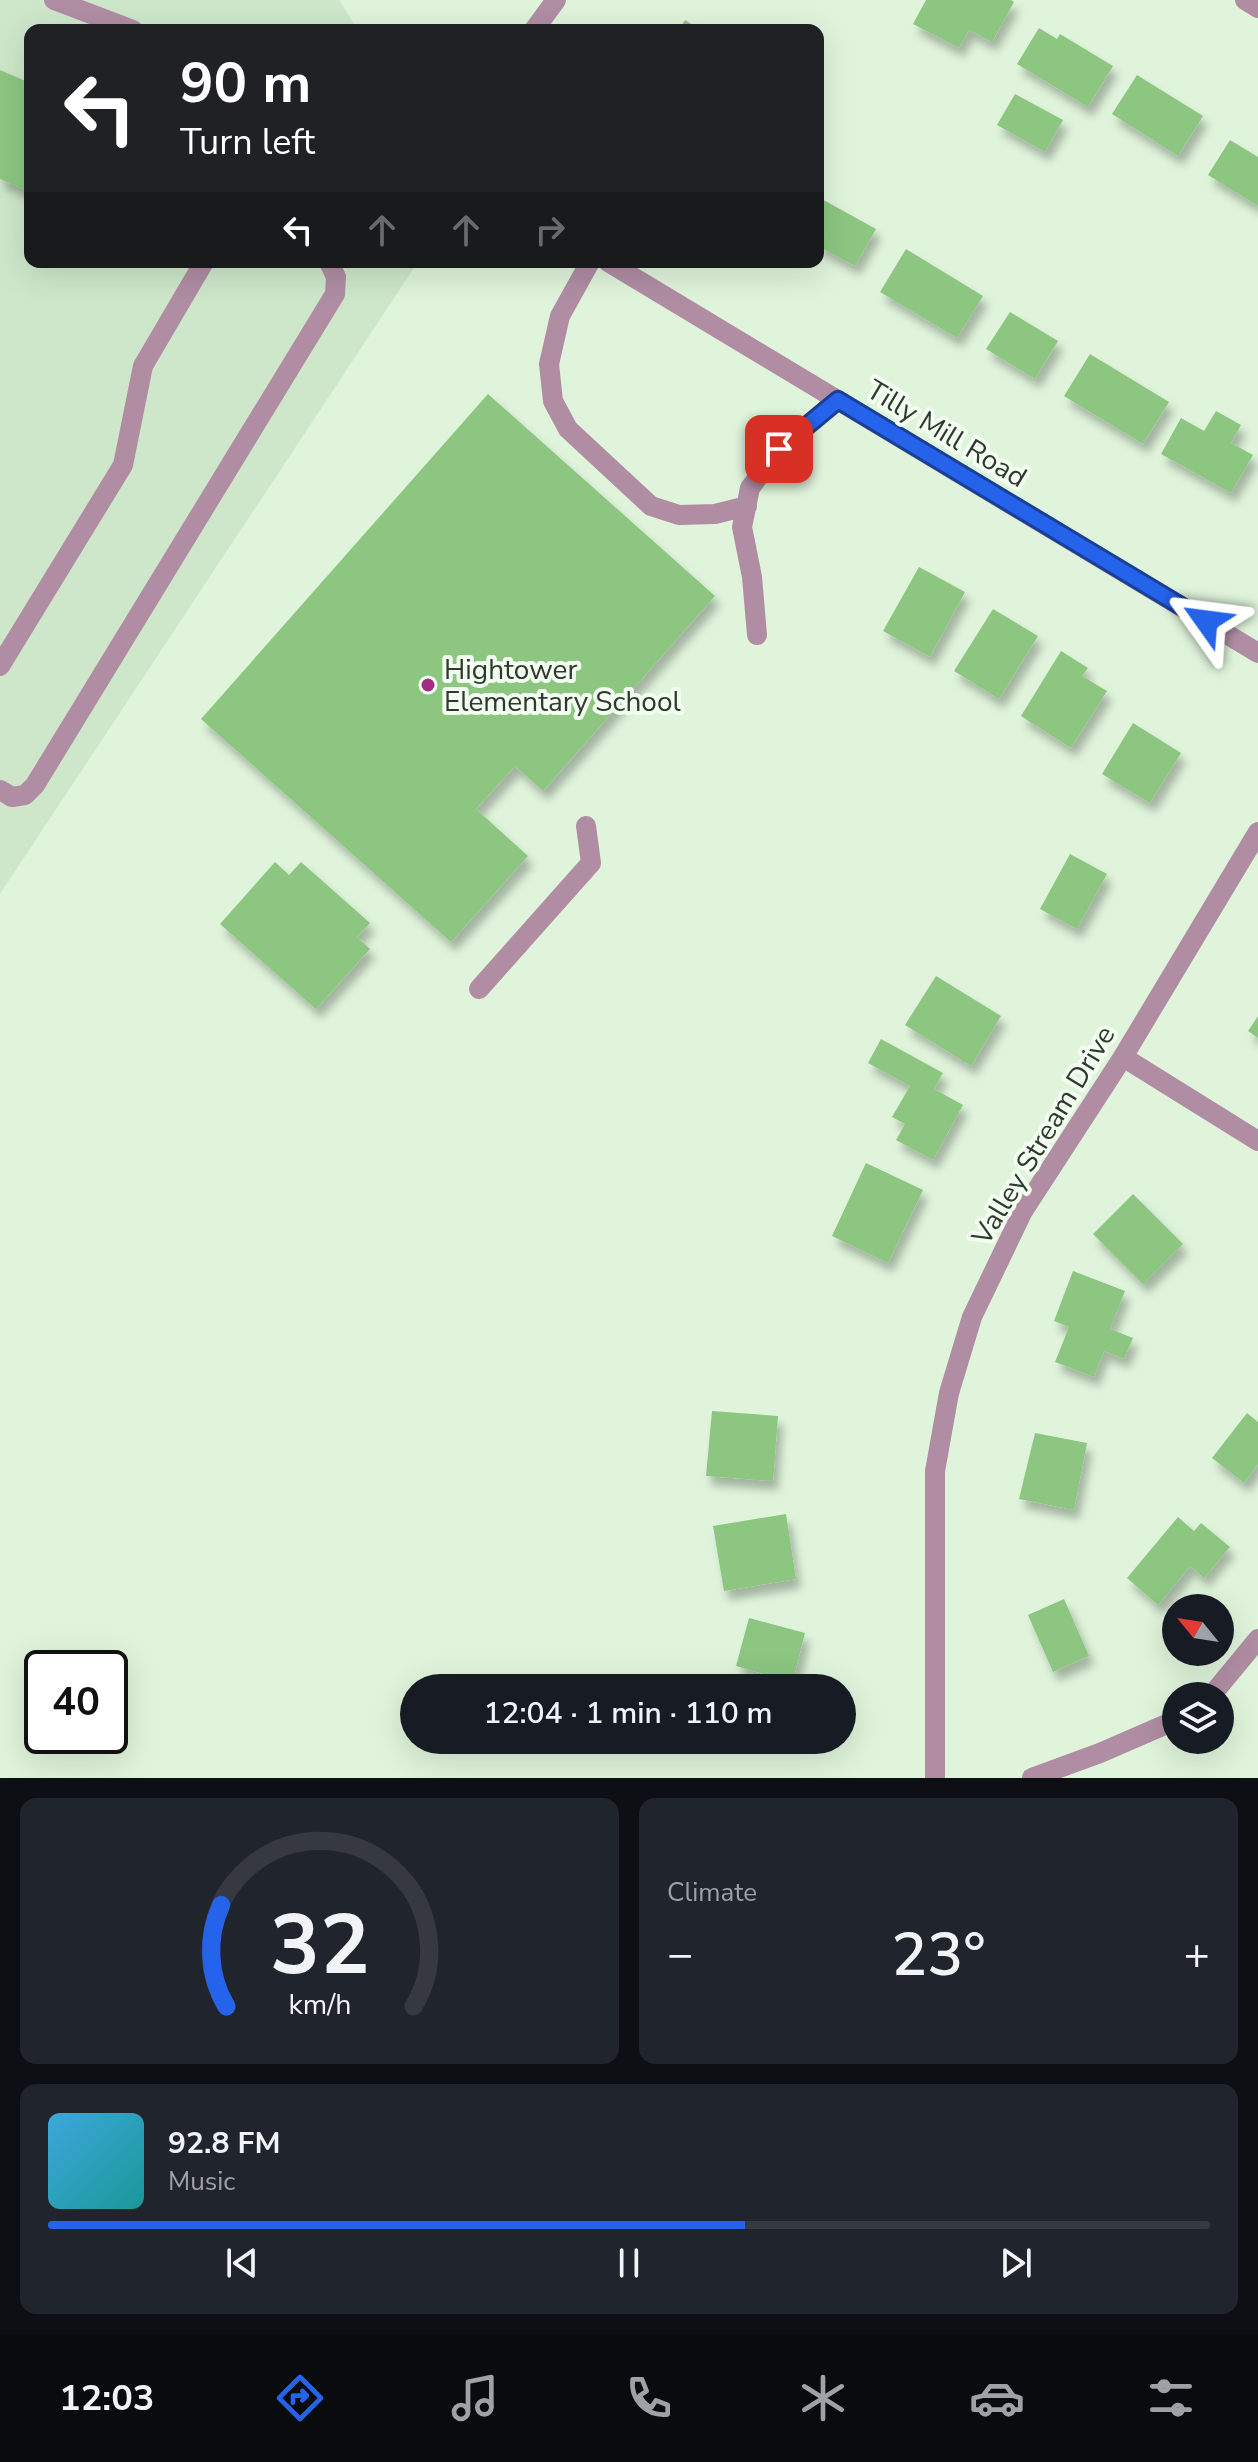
<!DOCTYPE html>
<meta charset="utf-8">
<style>
:root{--surface:#171b24;--page:#20242c;--text:#f1f3f6;--muted:#9ea1a6;--line:#363941;--accent:#2563eb}
body{margin:0;font-family:"Nunito Sans",sans-serif;background:var(--page);color:var(--text);height:100vh;display:flex;flex-direction:column;font-size:30px;white-space:nowrap}
*{box-sizing:border-box;margin:0}
p{font-size:26px;color:var(--muted)}
.icon{flex:none;width:44px;height:44px;fill:none;stroke:currentColor;stroke-width:2;stroke-linecap:round;stroke-linejoin:round}
.map{position:relative;height:1778px;overflow:hidden}
.side{display:flex;flex-direction:column;gap:20px;padding:20px;background:#0d0f14;flex:1}
.side>*{flex:none}
.top-card{position:absolute;left:24px;top:24px;width:800px;height:244px;border-radius:16px;box-shadow:0 8px 32px #0002;background:#202124;color:#fff;overflow:hidden}
.needle{width:52px;rotate:300deg}
.controls{position:absolute;left:1162px;top:1594px;display:grid;gap:16px}
.controls a{display:grid;place-items:center;width:72px;height:72px;border-radius:50%;background:var(--surface);box-shadow:0 8px 32px #0002;font-size:40px}
.speed{position:absolute;left:24px;top:1650px;display:flex;gap:16px;font-size:40px;font-weight:700;text-align:center}
.speed>*{display:grid;place-content:center;width:104px;height:104px;border-radius:50%;background:var(--surface);box-shadow:0 8px 32px #0002;line-height:1}
.speed .limit{border:4px solid #111;border-radius:12px;background:#fff;color:#111}
.pin{position:absolute;display:grid;place-items:center;width:68px;height:68px;color:#fff;margin:-34px;border-radius:16px;box-shadow:0 4px 12px #0006}
.me{position:absolute;width:88px;margin:-44px;rotate:301deg;stroke-linejoin:round;filter:drop-shadow(0 0 6px #0008)}
.turn{display:flex;align-items:center;gap:28px;height:168px;padding:0 24px;font-size:36px}
.turn .icon{width:104px;height:104px;stroke-width:2.5}
.turn b{display:block;font-size:56px;line-height:68px}
.lanes{display:flex;align-items:center;height:76px;padding:0 24px;background:#0003;justify-content:center;gap:40px;direction:ltr}
.lanes .off{opacity:.35}
.big{font-size:60px;font-weight:600;line-height:1.1}
.side .tile{flex:1;display:flex;flex-direction:column;justify-content:center;gap:12px;min-width:0;padding:0 28px;border-radius:16px;background:var(--page)}
.side .dial{align-items:center;gap:0}
.dial svg{height:208px;overflow:visible;fill:none;stroke:var(--line);stroke-width:7;stroke-linecap:round;text-anchor:middle}
.dial text{fill:var(--text);stroke:none}
.song{display:flex;align-items:center;gap:24px}
.cover{width:96px;height:96px;border-radius:12px;background:linear-gradient(135deg,hsl(200 70% 55%),hsl(180 70% 35%))}
.played{height:8px;border-radius:4px;background:linear-gradient(90deg,var(--accent) 60%,var(--line) 60%)}
.keys{display:flex;justify-content:space-around;direction:ltr}
.heat{display:flex;justify-content:space-between;align-items:center;font-size:44px;direction:ltr}
.side .tiles{flex:1;display:grid;gap:20px;grid-template-columns:1fr 1fr}
.tile:last-child{grid-column:span 2}
.trip{position:absolute;left:400px;top:1674px;width:456px;height:80px;border-radius:40px;background:var(--surface);box-shadow:0 8px 32px #0002;font-weight:600;line-height:80px;text-align:center}
.tab-bar{display:flex;height:128px;justify-content:space-around;align-items:center;background:#090b0e;color:var(--muted)}
.tab-bar .icon{width:56px;height:56px}
.tab-bar .current{color:var(--accent)}
.tab-bar b{font-size:36px;color:var(--text)}
.map>svg:first-child{display:block}
.built{fill:#cee7ca}
.building{fill:#8cc681;filter:url(#shadow)}
.lines{fill:none;stroke-linecap:round;stroke-linejoin:round}
.minor{stroke:#b08da3;stroke-width:20}
.route-casing{stroke:#184099;stroke-width:20}
.route{stroke:#2563eb;stroke-width:14}
.poi-dot{fill:#a42d84;stroke:#f2feef;stroke-width:3}
.labels{text-anchor:middle;stroke-width:8;stroke-linejoin:round;paint-order:stroke}
.street-label{font-size:28px;fill:#30382f;stroke:#f2feef}
.poi-label{font-size:28px;fill:#30382f;stroke:#f2feef;text-anchor:start}
</style>
<div class="map">
<svg width="1258" height="1778" viewBox="0 0 1258 1778">
<defs>
<filter id="shadow"><feDropShadow dx="5" dy="9" stdDeviation="4" flood-color="#0004"/></filter>
</defs>
<rect width="100%" height="100%" fill="#dff4db"/>
<path class="built" d="M 0,0 L 339,0 L 358,30 L 30,30 L 30,262 L 418,262 L 0,894 Z"/>
<path class="building" d="M 926,0 L 1011,0 L 1014,2 L 992,42 L 969,30 L 959,48 L 913,24 Z
M 685,20 L 701,30 L 679,30 Z
M 1039,28 L 1057,39 L 1060,34 L 1113,66 L 1088,107 L 1017,64 Z
M 0,70 L 30,83 L 30,192 L 0,179 Z
M 1137,75 L 1203,116 L 1178,156 L 1112,114 Z
M 1015,94 L 1063,120 L 1045,152 L 997,125 Z
M 1230,140 L 1258,157 L 1258,206 L 1208,175 Z
M 818,197 L 876,229 L 855,266 L 818,246 Z
M 906,249 L 983,296 L 957,338 L 880,292 Z
M 1010,312 L 1058,341 L 1035,379 L 986,349 Z
M 1090,354 L 1169,402 L 1143,444 L 1064,396 Z
M 488,394 L 715,596 L 543,791 L 515,766 L 476,809 L 528,856 L 451,942 L 201,719 Z
M 1216,411 L 1241,425 L 1231,443 L 1253,455 L 1231,493 L 1161,454 L 1181,418 L 1204,431 Z
M 919,567 L 965,592 L 930,657 L 883,631 Z
M 993,609 L 1038,636 L 999,699 L 954,671 Z
M 1061,651 L 1088,668 L 1082,676 L 1107,691 L 1071,748 L 1021,716 Z
M 1133,723 L 1181,753 L 1150,803 L 1102,774 Z
M 1070,854 L 1107,874 L 1077,929 L 1040,909 Z
M 275,862 L 289,875 L 301,862 L 370,923 L 357,937 L 370,949 L 316,1009 L 220,924 Z
M 936,976 L 1001,1016 L 971,1066 L 905,1025 Z
M 1258,1016 L 1258,1038 L 1248,1031 Z
M 881,1039 L 943,1073 L 934,1089 L 963,1105 L 933,1160 L 896,1140 L 905,1124 L 892,1117 L 910,1086 L 868,1063 Z
M 866,1163 L 923,1190 L 888,1263 L 832,1236 Z
M 1133,1194 L 1183,1244 L 1143,1284 L 1093,1234 Z
M 1073,1271 L 1125,1291 L 1110,1329 L 1133,1338 L 1124,1359 L 1104,1351 L 1094,1377 L 1055,1362 L 1069,1327 L 1054,1321 Z
M 712,1411 L 778,1416 L 773,1481 L 706,1476 Z
M 1247,1413 L 1258,1422 L 1258,1464 L 1244,1483 L 1212,1458 Z
M 1035,1433 L 1087,1443 L 1074,1510 L 1019,1499 Z
M 786,1514 L 796,1579 L 724,1591 L 713,1526 Z
M 1178,1517 L 1194,1531 L 1201,1523 L 1230,1547 L 1204,1578 L 1190,1566 L 1158,1605 L 1127,1578 Z
M 1064,1599 L 1089,1656 L 1053,1672 L 1028,1615 Z
M 749,1618 L 805,1633 L 791,1688 L 765,1684 L 767,1675 L 736,1666 Z"/>
<g class="lines">
<path class="minor" d="M 54,0 L 133,30
M 1245,0 L 1258,8
M 534,30 L 556,0
M 590,262 L 560,316 L 549,364 L 553,401 L 568,429 L 651,506 L 679,515 L 715,514 L 747,506
M 608,262 L 1258,653
M 757,635 L 752,577 L 742,527 L 750,488 L 779,449 L 838,400
M 0,666 L 123,465 L 143,366 L 204,262
M 0,790 L 12,797 L 25,795 L 35,785 L 335,294 L 336,277 L 329,262
M 479,989 L 591,863 L 586,826
M 1123,1057 L 1258,1141
M 1211,1696 L 1258,1639
M 935,1778 L 935,1471 L 949,1393 L 972,1317 L 1023,1211 L 1123,1057 L 1258,832
M 1032,1778 L 1100,1753 L 1176,1720"/>
</g>
<g class="lines">
<defs>
<path id="route" d="M 779,449 L 838,400 L 1206,621"/>
</defs>
<use href="#route" class="route-casing"/>
<use href="#route" class="route"/>
</g>
<circle class="poi-dot" cx="428" cy="685" r="8"/>
<g class="labels">
<g class="street-label">
<text transform="translate(947 433) rotate(31)" y="10">Tilly Mill Road</text>
<text transform="translate(1043 1135) rotate(-59)" y="10">Valley Stream Drive</text>
</g>
<g class="poi-label">
<text x="444" y="679">Hightower<tspan x="444" dy="32">Elementary School</tspan></text>
</g>
</g>
</svg>
<div class="controls">
<a><svg class="needle" viewBox="-14 -14 28 28"><path d="M0-13l5 13h-10z" fill="#e53935"/><path d="M0 13l5-13h-10z" fill="#9ea1a6"/></svg></a>
<a><svg class="icon" aria-label="layers" viewBox="0 0 24 24"><path d="M12 4l9 5-9 5-9-5zM3 14l9 5 9-5"/></svg></a>
</div>
<div class="speed"><div class="limit">40</div></div>
<div class="pin" style="left:779px;top:449px;background:#d93025"><svg class="icon" aria-label="arrive" viewBox="0 0 24 24"><path d="M6 21V4h12l-3 4 3 4H6"/></svg></div>
<svg class="me" style="left:1206px;top:621px" viewBox="-20 -20 40 40"><path d="M0-17L14 15 0 8-14 15z" fill="#2563eb" stroke="#fff" stroke-width="4"/></svg>
<div class="trip">12:04 · 1 min · 110 m</div>
<div class="top-card">
<div class="turn"><svg class="icon" aria-label="left" viewBox="0 0 24 24"><path d="M17 20v-9H6M10 6l-5 5 5 5"/></svg><div><b>90 m</b>Turn left</div></div>
<div class="lanes"><svg class="icon" aria-label="left" viewBox="0 0 24 24"><path d="M17 20v-9H6M10 6l-5 5 5 5"/></svg><svg class="icon off" aria-label="ahead" viewBox="0 0 24 24"><path d="M12 20V5M6 11l6-6 6 6"/></svg><svg class="icon off" aria-label="ahead" viewBox="0 0 24 24"><path d="M12 20V5M6 11l6-6 6 6"/></svg><svg class="icon off" aria-label="right" viewBox="0 0 24 24"><path d="M7 20v-9h11M14 6l5 5-5 5"/></svg></div>
</div>
</div>
<section class="side">
<div class="tiles">
<div class="tile dial"><svg viewBox="0 0 100 80">
<path d="M14 69A42 42 0 1 1 86 69"/>
<path d="M14 69A42 42 0 0 1 12 30" stroke="#2563eb"/>
<text x="50" y="56" font-size="32" font-weight="700">32</text>
<text x="50" y="72" font-size="11">km/h</text>
</svg></div>
<div class="tile"><p>Climate</p>
<div class="heat"><a>−</a><b class="big">23°</b><a>+</a></div>
</div>
<div class="tile">
<div class="song"><i class="cover"></i><div><b>92.8 FM</b><p>Music</p></div></div>
<div class="played"></div>
<div class="keys"><svg class="icon" aria-label="previous" viewBox="0 0 24 24"><path d="M18 5L8 12l10 7zM5 5v14"/></svg><svg class="icon" aria-label="pause" viewBox="0 0 24 24"><path d="M8 5v14M16 5v14"/></svg><svg class="icon" aria-label="next" viewBox="0 0 24 24"><path d="M6 5l10 7-10 7zM19 5v14"/></svg></div>
</div>
</div>
</section>
<nav class="tab-bar">
<b>12:03</b>
<svg class="icon current" aria-label="directions" viewBox="0 0 24 24"><path d="M12 3l9 9-9 9-9-9zM9 14v-3h6M13 9l2 2-2 2"/></svg>
<svg class="icon" aria-label="music" viewBox="0 0 24 24"><path d="M9 18V5l10-2v13"/><circle cx="6" cy="18" r="3"/><circle cx="16" cy="16" r="3"/></svg>
<svg class="icon" aria-label="phone" viewBox="0 0 24 24"><path d="M5 4h4l2 5-3 2q2 4 5 5l2-3 5 2v4C11 20 4 13 5 4z"/></svg>
<svg class="icon" aria-label="climate" viewBox="0 0 24 24"><path d="M12 3v18M4 7l16 10M4 17L20 7"/></svg>
<svg class="icon" aria-label="car" viewBox="0 0 24 24"><path d="M5 17H2v-5l4-1 3-4h7l3 4 3 1v5h-3M9 17h6M6 11h13"/><circle cx="7" cy="17" r="2"/><circle cx="17" cy="17" r="2"/></svg>
<svg class="icon" aria-label="filters" viewBox="0 0 24 24"><path d="M4 7h16M4 17h16"/><circle cx="9" cy="7" r="2"/><circle cx="15" cy="17" r="2"/></svg>
</nav>
